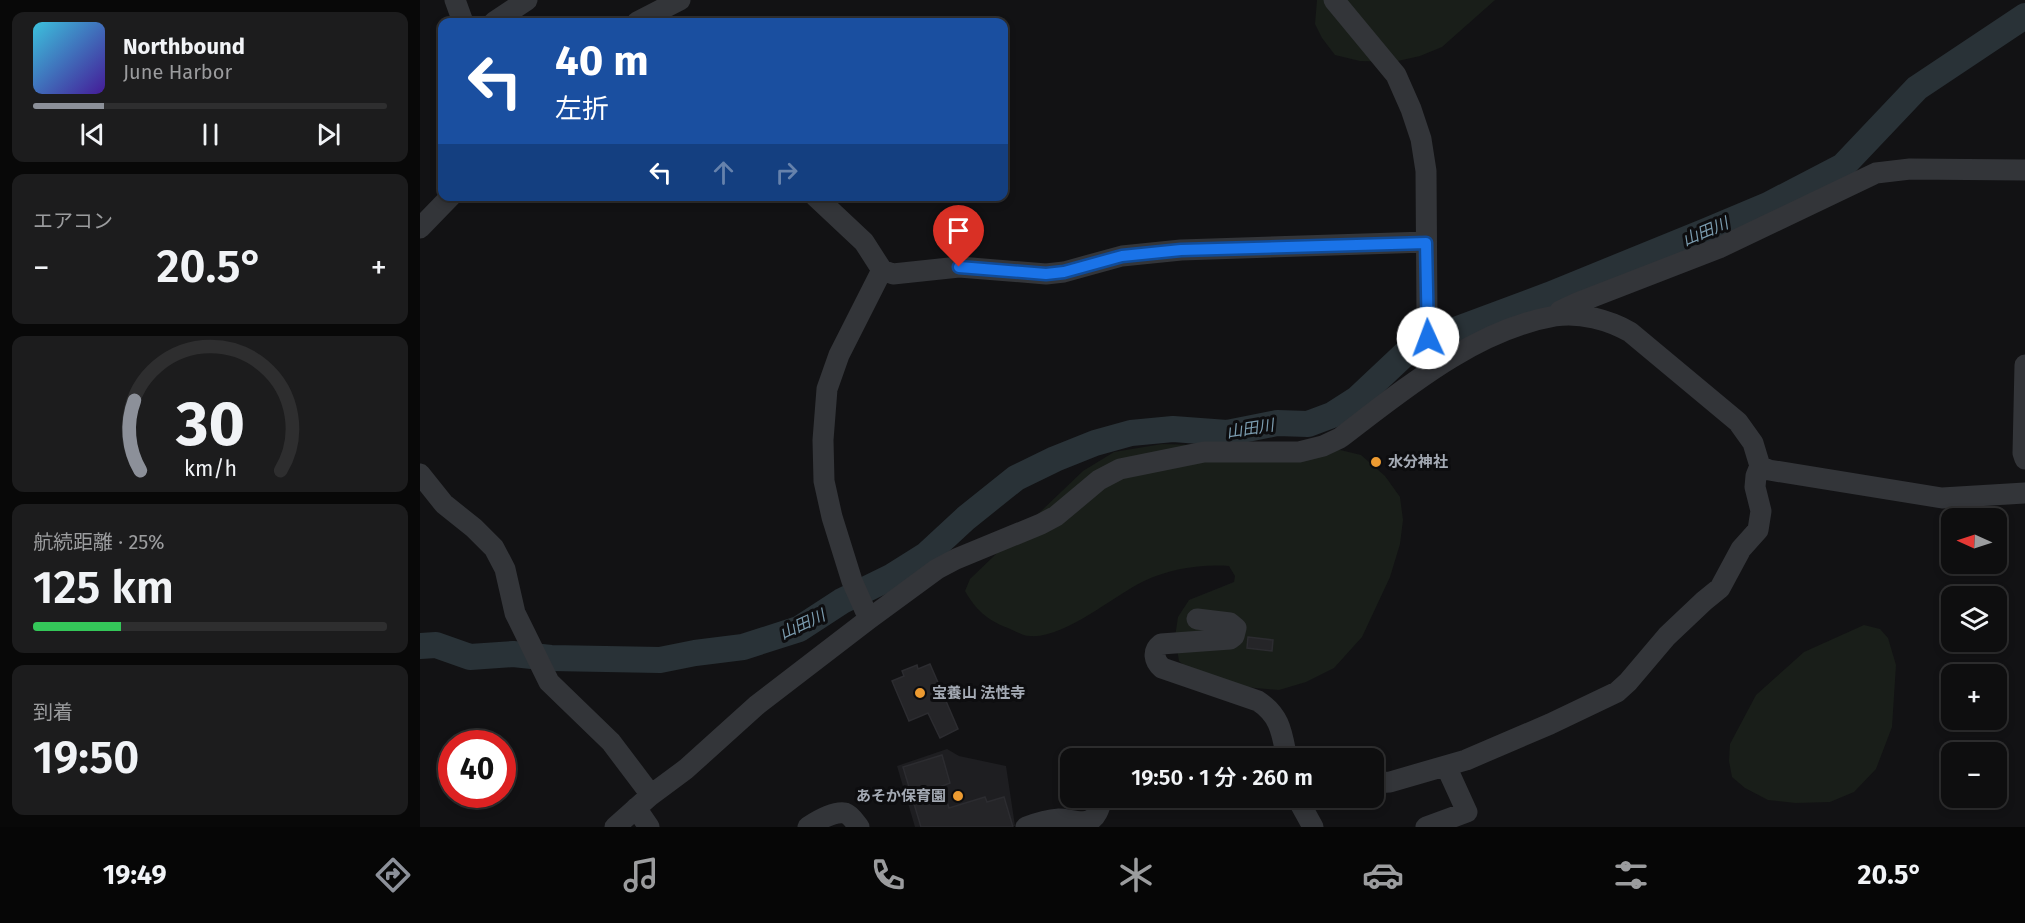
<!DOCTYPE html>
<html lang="ja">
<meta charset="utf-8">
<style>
:root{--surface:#0e0e0f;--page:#1c1c1d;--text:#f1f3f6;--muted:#9b9c9e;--line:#2e2e2f;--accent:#8c9099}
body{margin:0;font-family:"Fira Sans","Noto Sans JP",sans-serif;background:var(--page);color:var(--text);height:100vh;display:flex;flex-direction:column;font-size:22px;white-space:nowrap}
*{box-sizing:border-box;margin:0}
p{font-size:20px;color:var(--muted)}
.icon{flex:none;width:33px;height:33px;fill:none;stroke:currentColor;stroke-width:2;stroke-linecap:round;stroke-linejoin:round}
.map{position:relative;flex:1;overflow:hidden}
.details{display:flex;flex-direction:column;gap:12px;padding:12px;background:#080808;width:420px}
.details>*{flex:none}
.guide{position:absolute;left:18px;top:18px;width:570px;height:183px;border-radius:12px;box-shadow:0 3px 9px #0003,0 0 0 2px var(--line);background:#1a4fa0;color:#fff;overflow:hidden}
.needle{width:39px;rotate:273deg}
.tools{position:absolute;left:1521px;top:508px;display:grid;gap:12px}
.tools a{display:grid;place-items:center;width:66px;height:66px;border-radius:12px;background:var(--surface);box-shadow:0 3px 9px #0003,0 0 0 2px var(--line);font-size:30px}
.speed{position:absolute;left:18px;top:730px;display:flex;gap:12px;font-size:30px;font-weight:700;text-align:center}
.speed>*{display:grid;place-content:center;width:78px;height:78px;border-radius:50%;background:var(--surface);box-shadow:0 3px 9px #0003,0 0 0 2px var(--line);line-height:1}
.speed .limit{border:9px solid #d22;background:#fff;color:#111}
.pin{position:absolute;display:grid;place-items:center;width:51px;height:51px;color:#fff;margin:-62px -26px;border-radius:50% 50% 50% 0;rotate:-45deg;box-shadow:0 0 6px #0007}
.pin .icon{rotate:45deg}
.me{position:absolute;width:66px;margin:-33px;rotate:358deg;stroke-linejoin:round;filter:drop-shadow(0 0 4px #0008)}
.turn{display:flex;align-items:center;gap:21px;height:126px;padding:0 18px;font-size:27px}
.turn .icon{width:78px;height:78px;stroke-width:2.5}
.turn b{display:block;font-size:42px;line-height:51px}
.lanes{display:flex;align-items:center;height:57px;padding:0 18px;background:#0003;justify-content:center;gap:30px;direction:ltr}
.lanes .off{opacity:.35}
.big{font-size:45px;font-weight:600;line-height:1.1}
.details .card{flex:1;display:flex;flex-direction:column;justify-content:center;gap:9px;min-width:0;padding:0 21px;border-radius:12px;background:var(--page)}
.details .dial{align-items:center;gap:0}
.dial svg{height:156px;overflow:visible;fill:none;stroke:var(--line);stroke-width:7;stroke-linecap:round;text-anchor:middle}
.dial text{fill:var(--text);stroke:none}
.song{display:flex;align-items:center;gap:18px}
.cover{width:72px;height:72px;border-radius:9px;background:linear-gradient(135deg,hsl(190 70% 55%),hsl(260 70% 35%))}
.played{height:6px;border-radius:3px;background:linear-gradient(90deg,var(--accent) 20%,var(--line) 20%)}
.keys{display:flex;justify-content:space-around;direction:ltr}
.heat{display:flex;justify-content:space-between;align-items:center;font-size:33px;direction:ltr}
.charge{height:9px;border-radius:4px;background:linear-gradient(90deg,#34c759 25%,var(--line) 0)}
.trip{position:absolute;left:640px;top:748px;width:324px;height:60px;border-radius:12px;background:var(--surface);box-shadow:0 3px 9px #0003,0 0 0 2px var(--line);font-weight:600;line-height:60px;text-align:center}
.tab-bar{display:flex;height:96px;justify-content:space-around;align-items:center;background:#060606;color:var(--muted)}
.tab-bar .icon{width:42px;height:42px}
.tab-bar .selected{color:var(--accent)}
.tab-bar b{font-size:27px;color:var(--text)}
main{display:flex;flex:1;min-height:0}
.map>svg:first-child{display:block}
.built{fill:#1e1e21}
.green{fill:#191e19}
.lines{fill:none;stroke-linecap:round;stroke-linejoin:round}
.river{stroke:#293237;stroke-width:26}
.building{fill:#252528;stroke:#2c2c30;stroke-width:1.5}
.minor{stroke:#333539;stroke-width:21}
.route-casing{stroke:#114b97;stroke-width:15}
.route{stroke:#1a73e8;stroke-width:10}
.poi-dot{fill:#ed9b31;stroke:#0d0d0f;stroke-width:2}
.labels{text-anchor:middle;stroke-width:6;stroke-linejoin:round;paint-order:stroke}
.poi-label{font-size:15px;font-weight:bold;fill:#a4aab4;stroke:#0d0d0f;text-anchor:start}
.water-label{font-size:16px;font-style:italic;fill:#7b9caf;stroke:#0d0d0f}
</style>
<main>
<section class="details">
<div class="card">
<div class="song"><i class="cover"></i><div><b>Northbound</b><p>June Harbor</p></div></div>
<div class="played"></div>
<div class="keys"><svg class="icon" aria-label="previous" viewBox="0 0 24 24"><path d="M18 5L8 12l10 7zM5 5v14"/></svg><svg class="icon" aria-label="pause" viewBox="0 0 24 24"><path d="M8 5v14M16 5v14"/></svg><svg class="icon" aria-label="next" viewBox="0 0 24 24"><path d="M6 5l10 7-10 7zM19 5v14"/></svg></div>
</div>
<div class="card"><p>エアコン</p>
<div class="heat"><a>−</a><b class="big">20.5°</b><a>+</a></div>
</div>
<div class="card dial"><svg viewBox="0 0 100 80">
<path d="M14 69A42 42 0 1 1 86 69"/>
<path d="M14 69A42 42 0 0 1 11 33" stroke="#8c9099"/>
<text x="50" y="56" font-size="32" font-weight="700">30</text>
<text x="50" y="72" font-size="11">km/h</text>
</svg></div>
<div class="card"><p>航続距離 · 25%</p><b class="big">125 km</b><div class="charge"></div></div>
<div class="card"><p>到着</p><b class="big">19:50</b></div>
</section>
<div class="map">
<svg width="1605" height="827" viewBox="0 0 1605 827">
<rect width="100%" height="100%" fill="#121214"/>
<path class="built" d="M 527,749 L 539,756 L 586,766 L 595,826 L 495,827 L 477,766 Z"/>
<path class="green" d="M 897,0 L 1075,0 L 1022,47 L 1000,56 L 973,62 L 940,61 L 915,55 L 902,38 L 895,24 Z
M 742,444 L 916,449 L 941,455 L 965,476 L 980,497 L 983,520 L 980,544 L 970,577 L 942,637 L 914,668 L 886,682 L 859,690 L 825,687 L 780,680 L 759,661 L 755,637 L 758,617 L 769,600 L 814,582 L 815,576 L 809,566 C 780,564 750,569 724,581 C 693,596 644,639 610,636 C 603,636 595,631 588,628 C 567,620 556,610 545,591 L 550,579 L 663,471 L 694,452 Z
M 1444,625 L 1460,629 L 1468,638 L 1476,665 L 1472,727 L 1456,769 L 1434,792 L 1410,802 L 1376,803 L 1348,800 L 1325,788 L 1312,777 L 1309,761 L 1310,744 L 1336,695 L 1384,652 Z"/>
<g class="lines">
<path class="river" d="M 0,646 L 16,645 L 50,657 L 93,654 L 131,658 L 240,660 L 275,653 L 323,647 L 379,629 L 422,601 L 471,577 L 506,555 L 546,518 L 596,478 L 635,459 L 675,443 L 711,433 L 753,429 L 807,433 L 857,423 L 888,424 L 912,415 L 937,399 L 988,351 L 1003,342 L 1129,295 L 1286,231 L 1348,205 L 1423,166 L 1497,88 L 1605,16"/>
</g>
<path class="building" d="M 828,637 L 853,640 L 852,651 L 827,648 Z
M 510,664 L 538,729 L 520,738 L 508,713 L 489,721 L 472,681 L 484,676 L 482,671 L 497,665 L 498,669 Z
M 522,755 L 530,783 L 522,786 L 529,808 L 565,797 L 567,802 L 584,797 L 593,827 L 501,827 L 483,767 Z"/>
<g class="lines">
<path class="minor" d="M 35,0 L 43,22
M 914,0 L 976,75 L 991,109 L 1001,139 L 1006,171 L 1007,318 L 1008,359 L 1011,369
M 74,22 L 107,0
M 217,22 L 260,0
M 395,196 L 444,242 L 462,270 L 473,274 L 539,267 L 626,274 L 644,272 L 702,256 L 761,250 L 1006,242
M 0,228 L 31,196
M 1137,315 L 1140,311 L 1157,303 L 1299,248 L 1456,173 L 1490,169 L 1605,170
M 1605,365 L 1603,453 L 1605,459
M 0,474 L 24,504 L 54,528 L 74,548 L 85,569 L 95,613 L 129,682 L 191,742 L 231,795
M 449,619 L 432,581 L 412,517 L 404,481 L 403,440 L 407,389 L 419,355 L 462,270
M 777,619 L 810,623 L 816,628 L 814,636 L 810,639 L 741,644 C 732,651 734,661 742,668 L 838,701 C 861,716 862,734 867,759
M 954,783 L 970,782 L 1046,760 L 1130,724 L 1197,692 L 1208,682 L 1247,636 L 1284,601 L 1300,588 L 1321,549 L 1338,530 L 1341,511 L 1335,487 L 1336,476 L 1340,466
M 847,798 L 853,798
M 877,798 L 893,827
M 216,808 L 229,827
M 195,827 L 231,795 L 266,769 L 337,705 L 449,619 L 517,569 L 536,559 L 621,524 L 636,516 L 679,480 L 700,469 L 784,452 L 879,452 L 903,446 L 920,438 C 983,390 1054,330 1135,316 C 1160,312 1189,320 1210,332 L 1318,422 L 1333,443 L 1340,466 L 1349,470 L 1522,498 L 1605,493
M 388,827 C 397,821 413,811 425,813 C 431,815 435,822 439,827
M 606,827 C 617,823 627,820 639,819 C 649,819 664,825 672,819 C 678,815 680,804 683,798
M 1006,827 L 1047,812 L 1026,766"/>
</g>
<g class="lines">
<defs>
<path id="route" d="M 539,267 L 626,274 L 644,272 L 702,256 L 761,250 L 1006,243 L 1008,338"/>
</defs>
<use href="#route" class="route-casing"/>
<use href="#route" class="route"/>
</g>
<g class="poi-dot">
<circle cx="956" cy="462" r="6"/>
<circle cx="500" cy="693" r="6"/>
<circle cx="538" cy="796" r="6"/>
</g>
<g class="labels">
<g class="poi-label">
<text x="968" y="467">水分神社</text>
<text x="512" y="698">宝養山 法性寺</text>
<text x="526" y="801" text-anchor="end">あそか保育園</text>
</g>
<g class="water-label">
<text transform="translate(1285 231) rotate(-23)" y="6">山田川</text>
<text transform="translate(830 428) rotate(-9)" y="6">山田川</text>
<text transform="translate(382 624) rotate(-25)" y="6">山田川</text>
</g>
</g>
</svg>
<div class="tools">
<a><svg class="needle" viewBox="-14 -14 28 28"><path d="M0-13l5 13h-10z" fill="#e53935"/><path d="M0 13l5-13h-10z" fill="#9b9c9e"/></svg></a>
<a><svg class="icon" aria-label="layers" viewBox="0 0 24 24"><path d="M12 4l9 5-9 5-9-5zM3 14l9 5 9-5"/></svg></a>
<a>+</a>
<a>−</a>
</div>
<div class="speed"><div class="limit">40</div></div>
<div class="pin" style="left:539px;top:267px;background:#d93025"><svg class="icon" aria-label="arrive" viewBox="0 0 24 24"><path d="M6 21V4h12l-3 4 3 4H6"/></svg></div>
<svg class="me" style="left:1008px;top:338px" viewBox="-20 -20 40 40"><circle r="19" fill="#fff"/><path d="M0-13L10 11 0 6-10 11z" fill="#1a73e8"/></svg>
<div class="trip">19:50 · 1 分 · 260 m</div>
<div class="guide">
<div class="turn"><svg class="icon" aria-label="left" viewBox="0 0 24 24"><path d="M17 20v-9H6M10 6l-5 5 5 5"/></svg><div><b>40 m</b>左折</div></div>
<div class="lanes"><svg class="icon" aria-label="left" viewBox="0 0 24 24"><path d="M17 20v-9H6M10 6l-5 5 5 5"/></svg><svg class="icon off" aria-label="ahead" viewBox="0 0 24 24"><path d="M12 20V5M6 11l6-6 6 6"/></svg><svg class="icon off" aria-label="right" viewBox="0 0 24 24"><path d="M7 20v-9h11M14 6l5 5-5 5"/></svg></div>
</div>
</div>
</main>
<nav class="tab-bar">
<b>19:49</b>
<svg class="icon selected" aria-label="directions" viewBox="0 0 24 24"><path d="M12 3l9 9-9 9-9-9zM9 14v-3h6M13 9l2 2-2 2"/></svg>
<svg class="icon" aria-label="music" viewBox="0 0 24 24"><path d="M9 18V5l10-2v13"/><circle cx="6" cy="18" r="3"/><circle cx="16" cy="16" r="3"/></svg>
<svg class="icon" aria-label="phone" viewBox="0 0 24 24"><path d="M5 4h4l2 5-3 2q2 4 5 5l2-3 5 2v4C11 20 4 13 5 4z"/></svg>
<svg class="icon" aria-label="climate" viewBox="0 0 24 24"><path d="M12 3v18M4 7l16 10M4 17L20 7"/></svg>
<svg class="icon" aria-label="car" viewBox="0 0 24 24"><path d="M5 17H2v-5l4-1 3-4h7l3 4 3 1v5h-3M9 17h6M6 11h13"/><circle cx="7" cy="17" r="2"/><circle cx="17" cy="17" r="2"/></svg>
<svg class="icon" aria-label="filters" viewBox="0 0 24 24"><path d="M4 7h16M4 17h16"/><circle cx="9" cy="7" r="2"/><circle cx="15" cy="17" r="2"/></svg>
<b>20.5°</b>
</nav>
